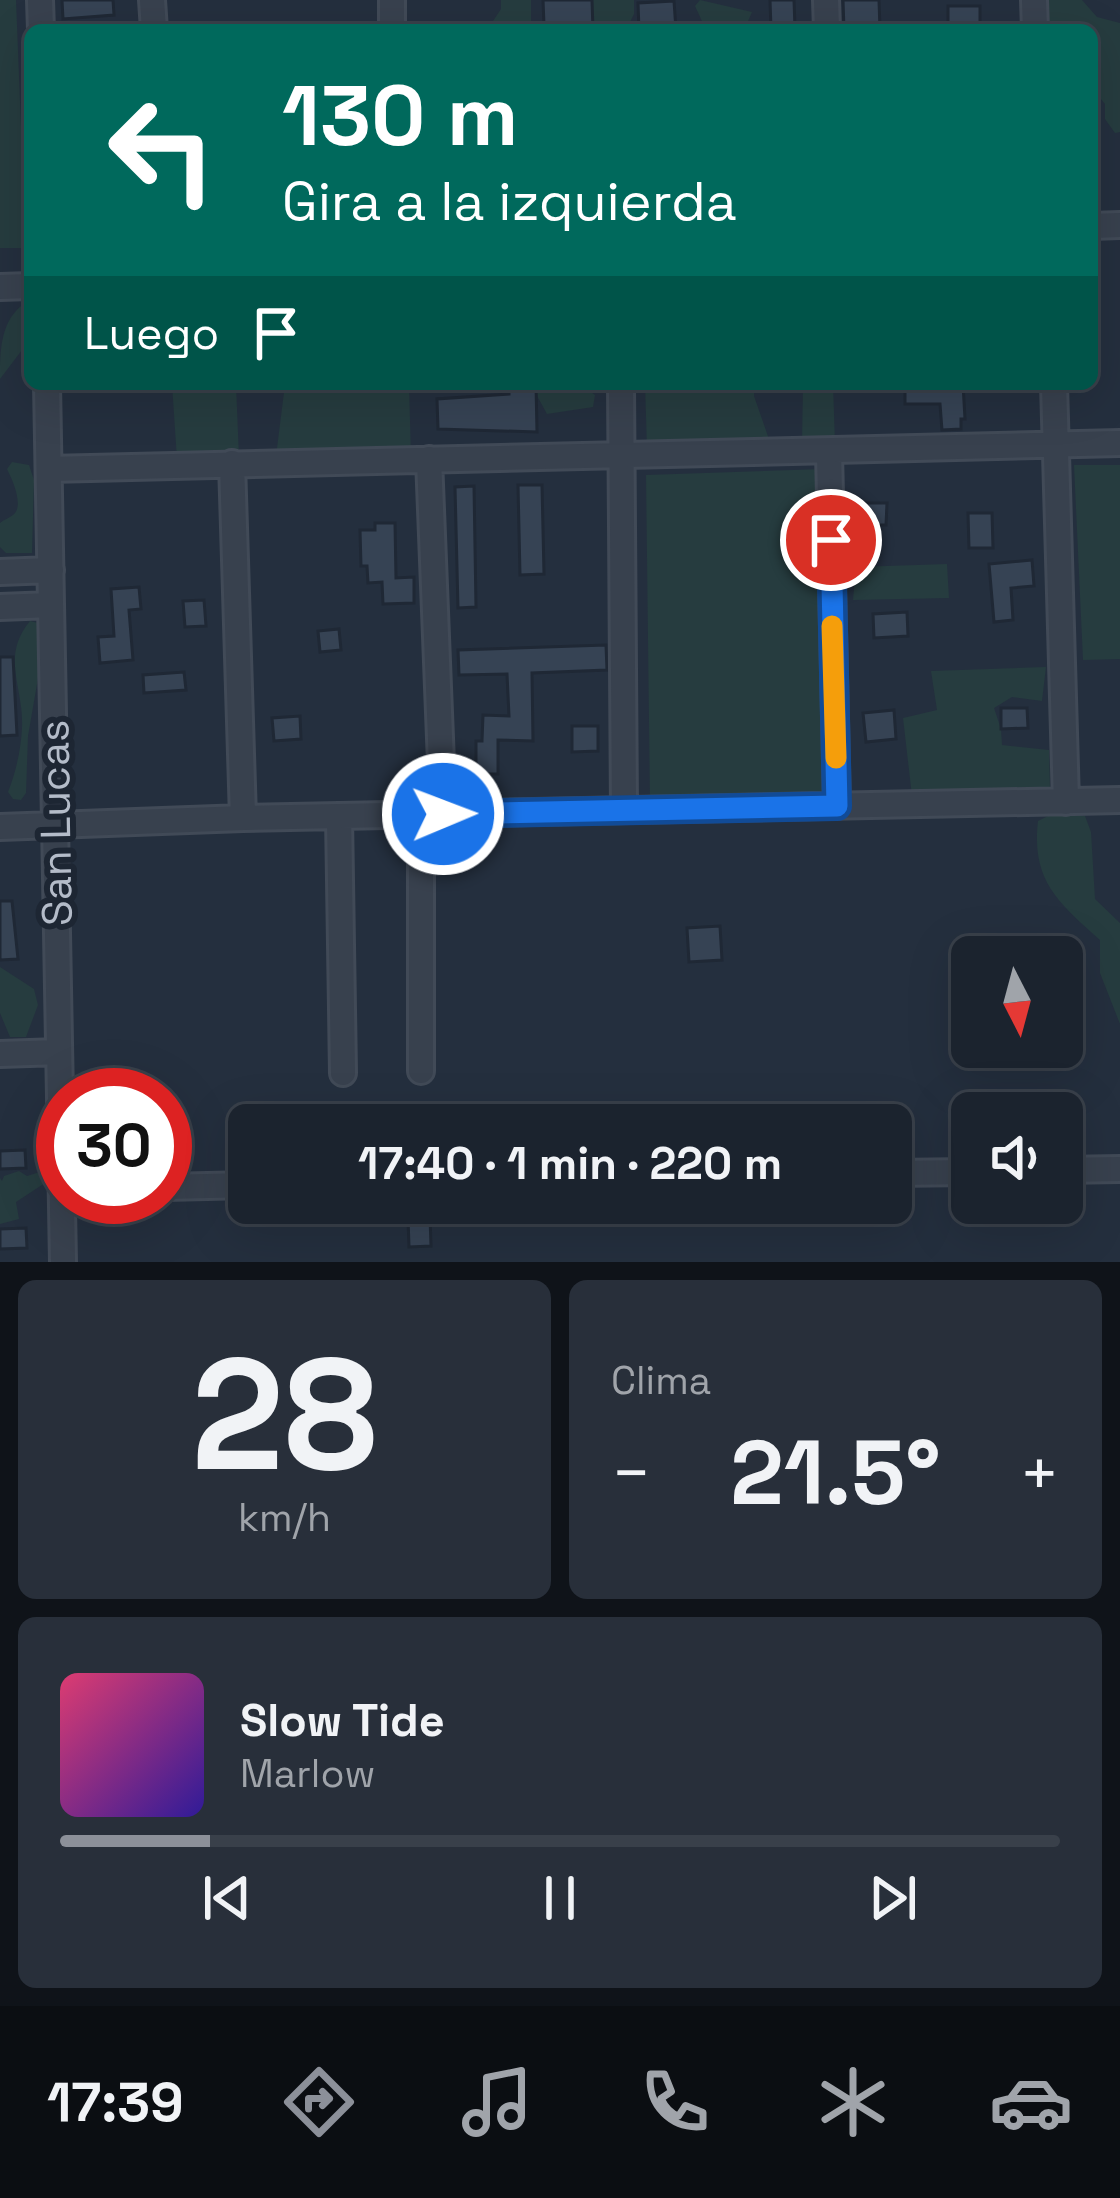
<!DOCTYPE html>
<html lang="es">
<meta charset="utf-8">
<style>
:root{--surface:#1b232e;--page:#282f3a;--text:#f1f3f6;--muted:#a0a4aa;--line:#39404a;--accent:#8c9099}
body{margin:0;font-family:"Space Grotesk",sans-serif;background:var(--page);color:var(--text);height:100vh;display:flex;flex-direction:column;font-size:45px;white-space:nowrap}
*{box-sizing:border-box;margin:0}
p{font-size:39px;color:var(--muted)}
.icon{flex:none;width:66px;height:66px;fill:none;stroke:currentColor;stroke-width:2;stroke-linecap:round;stroke-linejoin:round}
.map{position:relative;height:1262px;overflow:hidden}
.panel{display:flex;flex-direction:column;gap:18px;padding:18px;background:#0f1319;flex:1}
.panel>*{flex:none}
.guide{position:absolute;left:24px;top:24px;width:1074px;height:366px;border-radius:18px;box-shadow:0 12px 48px #0002,0 0 0 3px var(--line);background:#00695c;color:#fff;overflow:hidden}
.needle{width:78px;rotate:174deg}
.buttons{position:absolute;left:951px;top:936px;display:grid;gap:24px}
.buttons a{display:grid;place-items:center;width:132px;height:132px;border-radius:18px;background:var(--surface);box-shadow:0 12px 48px #0002,0 0 0 3px var(--line);font-size:60px}
.speed{position:absolute;left:36px;top:1068px;display:flex;gap:24px;font-size:60px;font-weight:700;text-align:center}
.speed>*{display:grid;place-content:center;width:156px;height:156px;border-radius:50%;background:var(--surface);box-shadow:0 12px 48px #0002,0 0 0 3px var(--line);line-height:1}
.speed .limit{border:18px solid #d22;background:#fff;color:#111}
.pin{position:absolute;display:grid;place-items:center;width:102px;height:102px;color:#fff;margin:-51px;border:6px solid #fff;border-radius:50%;box-shadow:0 3px 12px #0007}
.me{position:absolute;width:132px;margin:-66px;rotate:89deg;stroke-linejoin:round;filter:drop-shadow(0 0 9px #0008)}
.turn{display:flex;align-items:center;gap:42px;height:252px;padding:0 60px;font-size:54px}
.turn .icon{width:156px;height:156px;stroke-width:2.5}
.turn b{display:block;font-size:84px;line-height:102px}
.then{display:flex;align-items:center;height:114px;padding:0 60px;background:#0003;gap:24px;font-size:45px}
.big{font-size:90px;font-weight:700;line-height:1.1}
.panel .widget{flex:1;display:flex;flex-direction:column;justify-content:center;gap:18px;min-width:0;padding:0 42px;border-radius:18px;background:var(--page)}
.panel .dial{align-items:center;gap:0}
.dial b{font-size:156px;line-height:1}
.song{display:flex;align-items:center;gap:36px}
.cover{width:144px;height:144px;border-radius:18px;background:linear-gradient(135deg,hsl(340 70% 55%),hsl(250 70% 35%))}
.played{height:12px;border-radius:6px;background:linear-gradient(90deg,var(--accent) 15%,var(--line) 15%)}
.keys{display:flex;justify-content:space-around;direction:ltr}
.heat{display:flex;justify-content:space-between;align-items:center;font-size:66px;direction:ltr}
.panel .tiles{flex:1;display:grid;gap:18px;grid-template-columns:1fr 1fr}
.widget:last-child{grid-column:span 2}
.trip{position:absolute;left:228px;top:1104px;width:684px;height:120px;border-radius:18px;background:var(--surface);box-shadow:0 12px 48px #0002,0 0 0 3px var(--line);font-weight:700;line-height:120px;text-align:center}
.tab-bar{display:flex;height:192px;justify-content:space-around;align-items:center;background:#0b0e12;color:var(--muted)}
.tab-bar .icon{width:84px;height:84px}
.tab-bar .on{color:var(--accent)}
.tab-bar b{font-size:54px;color:var(--text)}
.map>svg:first-child{display:block}
.green{fill:#263c3f}
.building{fill:#364354;stroke:#1f2835;stroke-width:3}
.lines{fill:none;stroke-linecap:round;stroke-linejoin:round}
.minor-casing{stroke:#414a57;stroke-width:30}
.minor{stroke:#38414e;stroke-width:24}
.route-casing{stroke:#114b97;stroke-width:30}
.route{stroke:#1a73e8;stroke-width:21}
.slow{stroke:#f59e0b;stroke-width:21}
.labels{text-anchor:middle;stroke-width:12;stroke-linejoin:round;paint-order:stroke}
.street-label{font-size:42px;fill:#b4bcc9;stroke:#1d2633}
</style>
<div class="map">
<svg width="1120" height="1262" viewBox="0 0 1120 1262">
<rect width="100%" height="100%" fill="#242f3e"/>
<path class="green" d="M 0,0 L 16,0 L 22,152 L 29,155 C 30,187 25,216 26,248 L 0,248 Z
M 501,0 L 531,0 L 531,22 L 524,30 L 487,30 L 501,9 Z
M 570,0 L 634,0 L 634,14 L 626,30 L 603,30 Z
M 700,0 L 752,12 L 746,26 L 706,30 L 695,6 Z
M 1047,0 L 1082,0 L 1097,17 L 1120,23 L 1120,132 L 1115,133 L 1105,119 L 1105,104 L 1092,88 L 1092,30 L 1041,30 Z
M 21,306 L 28,310 L 22,350 L 0,379 C 0,352 0,324 21,306 Z
M 172,384 L 222,384 L 223,388 L 236,385 L 239,456 L 177,459 Z
M 285,384 L 409,384 L 411,457 L 276,456 Z
M 540,384 C 559,384 580,382 595,395 L 593,407 L 547,414 L 536,394 Z
M 645,384 L 754,384 L 754,396 L 771,445 L 647,449 Z
M 803,384 L 833,384 L 835,444 L 802,443 Z
M 12,462 L 29,465 L 34,480 L 32,553 L 6,553 L 0,547 L 0,523 C 4,519 11,518 15,513 C 23,503 12,479 7,469 Z
M 1074,465 L 1120,465 L 1120,659 L 1083,660 Z
M 824,469 L 833,796 L 650,804 L 646,475 Z
M 947,564 L 949,598 L 853,600 L 856,567 Z
M 30,621 L 38,623 L 45,638 L 28,736 L 26,793 L 21,800 L 13,799 L 8,792 C 16,772 21,749 22,728 C 24,686 0,658 30,621 Z
M 1046,667 L 1042,701 L 1012,697 L 994,708 L 1001,729 L 1002,745 L 1049,750 L 1050,789 L 912,796 L 903,718 L 937,710 L 931,671 Z
M 1068,813 L 1085,816 L 1091,832 L 1095,899 L 1120,923 L 1120,1024 L 1100,973 L 1100,940 C 1059,903 1031,881 1038,821 L 1052,814 Z
M 0,967 L 34,989 L 38,1005 L 26,1037 L 10,1037 L 0,1013 Z
M 19,1171 L 27,1176 L 40,1172 L 48,1181 L 16,1202 L 19,1219 L 0,1224 L 0,1178 L 2,1181 L 4,1176 Z"/>
<path class="building" d="M 62,0 L 113,0 L 114,15 L 63,19 Z
M 543,0 L 592,0 L 593,30 L 544,25 Z
M 770,0 L 794,0 L 795,28 L 771,29 Z
M 843,0 L 879,0 L 880,30 L 844,30 Z
M 674,1 L 676,30 L 639,30 L 638,3 Z
M 948,6 L 980,6 L 980,30 L 948,30 Z
M 509,384 L 536,384 L 537,432 L 438,429 L 437,399 L 509,394 Z
M 905,384 L 963,384 L 965,419 L 961,419 L 961,429 L 942,430 L 940,404 L 905,404 Z
M 518,485 L 542,485 L 544,574 L 520,575 Z
M 474,486 L 476,607 L 458,608 L 455,487 Z
M 861,503 L 887,503 L 886,525 L 861,525 Z
M 968,513 L 992,513 L 993,548 L 969,548 Z
M 375,523 L 395,523 L 396,578 L 414,577 L 414,603 L 383,604 L 382,582 L 368,583 L 367,566 L 361,566 L 360,530 L 375,530 Z
M 1032,560 L 1034,586 L 1011,588 L 1013,620 L 994,622 L 989,564 Z
M 139,587 L 141,609 L 129,610 L 133,660 L 100,663 L 98,637 L 114,636 L 111,589 Z
M 204,600 L 206,626 L 185,627 L 183,601 Z
M 907,612 L 908,636 L 874,638 L 873,614 Z
M 339,629 L 341,650 L 320,652 L 318,631 Z
M 606,645 L 607,670 L 532,673 L 533,741 L 498,740 L 498,774 L 476,774 L 476,741 L 482,741 L 483,715 L 509,716 L 507,674 L 459,675 L 458,650 Z
M 0,657 L 13,657 L 17,735 L 0,736 Z
M 184,672 L 186,690 L 144,693 L 143,675 Z
M 1001,708 L 1027,708 L 1028,728 L 1001,729 Z
M 894,710 L 896,739 L 866,742 L 863,713 Z
M 300,716 L 301,739 L 274,741 L 272,718 Z
M 572,726 L 598,726 L 598,751 L 572,752 Z
M 0,901 L 12,901 L 18,959 L 0,960 Z
M 720,926 L 722,960 L 689,962 L 687,928 Z
M 25,1150 L 26,1168 L 0,1169 L 0,1151 Z
M 430,1216 L 431,1246 L 409,1247 L 408,1217 Z
M 26,1228 L 27,1248 L 0,1249 L 0,1229 Z"/>
<g class="lines">
<defs>
<path id="minor" d="M 40,0 L 41,30
M 152,0 L 154,30
M 392,0 L 392,30
M 826,0 L 827,30
M 1034,0 L 1035,30
M 1092,226 L 1120,225
M 0,287 L 30,286
M 47,384 L 63,1262
M 621,384 L 624,810
M 1054,384 L 1066,802
M 829,452 L 837,806
M 429,459 L 443,814
M 232,463 L 243,818
M 49,469 L 1120,443
M 0,572 L 51,570
M 0,607 L 51,605
M 421,814 L 421,1071
M 339,816 L 343,1073
M 0,827 L 243,818 L 1120,800
M 0,1054 L 59,1052
M 1062,1170 L 1120,1169
M 891,1173 L 972,1172
M 165,1187 L 249,1185"/>
</defs>
<use href="#minor" class="minor-casing"/>
<use href="#minor" class="minor"/>
</g>
<g class="lines">
<defs>
<path id="route" d="M 443,814 L 837,806 L 831,540"/>
</defs>
<use href="#route" class="route-casing"/>
<use href="#route" class="route"/>
<path class="slow" d="M 832,626 L 836,758"/>
</g>
<g class="labels">
<g class="street-label">
<text transform="translate(55 823) rotate(-91)" y="15">San Lucas</text>
</g>
</g>
</svg>
<div class="buttons">
<a><svg class="needle" viewBox="-14 -14 28 28"><path d="M0-13l5 13h-10z" fill="#e53935"/><path d="M0 13l5-13h-10z" fill="#a0a4aa"/></svg></a>
<a><svg class="icon" aria-label="sound" viewBox="0 0 24 24"><path d="M4 9h4l5-4v14l-5-4H4zM17 9q2 3 0 6"/></svg></a>
</div>
<div class="speed"><div class="limit">30</div></div>
<div class="pin" style="left:831px;top:540px;background:#d93025"><svg class="icon" aria-label="arrive" viewBox="0 0 24 24"><path d="M6 21V4h12l-3 4 3 4H6"/></svg></div>
<svg class="me" style="left:443px;top:814px" viewBox="-20 -20 40 40"><circle r="17" fill="#1a73e8" stroke="#fff" stroke-width="3"/><path d="M0-11L8 9 0 5-8 9z" fill="#fff"/></svg>
<div class="trip">17:40 · 1 min · 220 m</div>
<div class="guide">
<div class="turn"><svg class="icon" aria-label="left" viewBox="0 0 24 24"><path d="M17 20v-9H6M10 6l-5 5 5 5"/></svg><div><b>130 m</b>Gira a la izquierda</div></div>
<div class="then">Luego<svg class="icon" aria-label="arrive" viewBox="0 0 24 24"><path d="M6 21V4h12l-3 4 3 4H6"/></svg></div>
</div>
</div>
<section class="panel">
<div class="tiles">
<div class="widget dial"><b>28</b><p>km/h</p></div>
<div class="widget"><p>Clima</p>
<div class="heat"><a>−</a><b class="big">21.5°</b><a>+</a></div>
</div>
<div class="widget">
<div class="song"><i class="cover"></i><div><b>Slow Tide</b><p>Marlow</p></div></div>
<div class="played"></div>
<div class="keys"><svg class="icon" aria-label="previous" viewBox="0 0 24 24"><path d="M18 5L8 12l10 7zM5 5v14"/></svg><svg class="icon" aria-label="pause" viewBox="0 0 24 24"><path d="M8 5v14M16 5v14"/></svg><svg class="icon" aria-label="next" viewBox="0 0 24 24"><path d="M6 5l10 7-10 7zM19 5v14"/></svg></div>
</div>
</div>
</section>
<nav class="tab-bar">
<b>17:39</b>
<svg class="icon on" aria-label="directions" viewBox="0 0 24 24"><path d="M12 3l9 9-9 9-9-9zM9 14v-3h6M13 9l2 2-2 2"/></svg>
<svg class="icon" aria-label="music" viewBox="0 0 24 24"><path d="M9 18V5l10-2v13"/><circle cx="6" cy="18" r="3"/><circle cx="16" cy="16" r="3"/></svg>
<svg class="icon" aria-label="phone" viewBox="0 0 24 24"><path d="M5 4h4l2 5-3 2q2 4 5 5l2-3 5 2v4C11 20 4 13 5 4z"/></svg>
<svg class="icon" aria-label="climate" viewBox="0 0 24 24"><path d="M12 3v18M4 7l16 10M4 17L20 7"/></svg>
<svg class="icon" aria-label="car" viewBox="0 0 24 24"><path d="M5 17H2v-5l4-1 3-4h7l3 4 3 1v5h-3M9 17h6M6 11h13"/><circle cx="7" cy="17" r="2"/><circle cx="17" cy="17" r="2"/></svg>
</nav>
